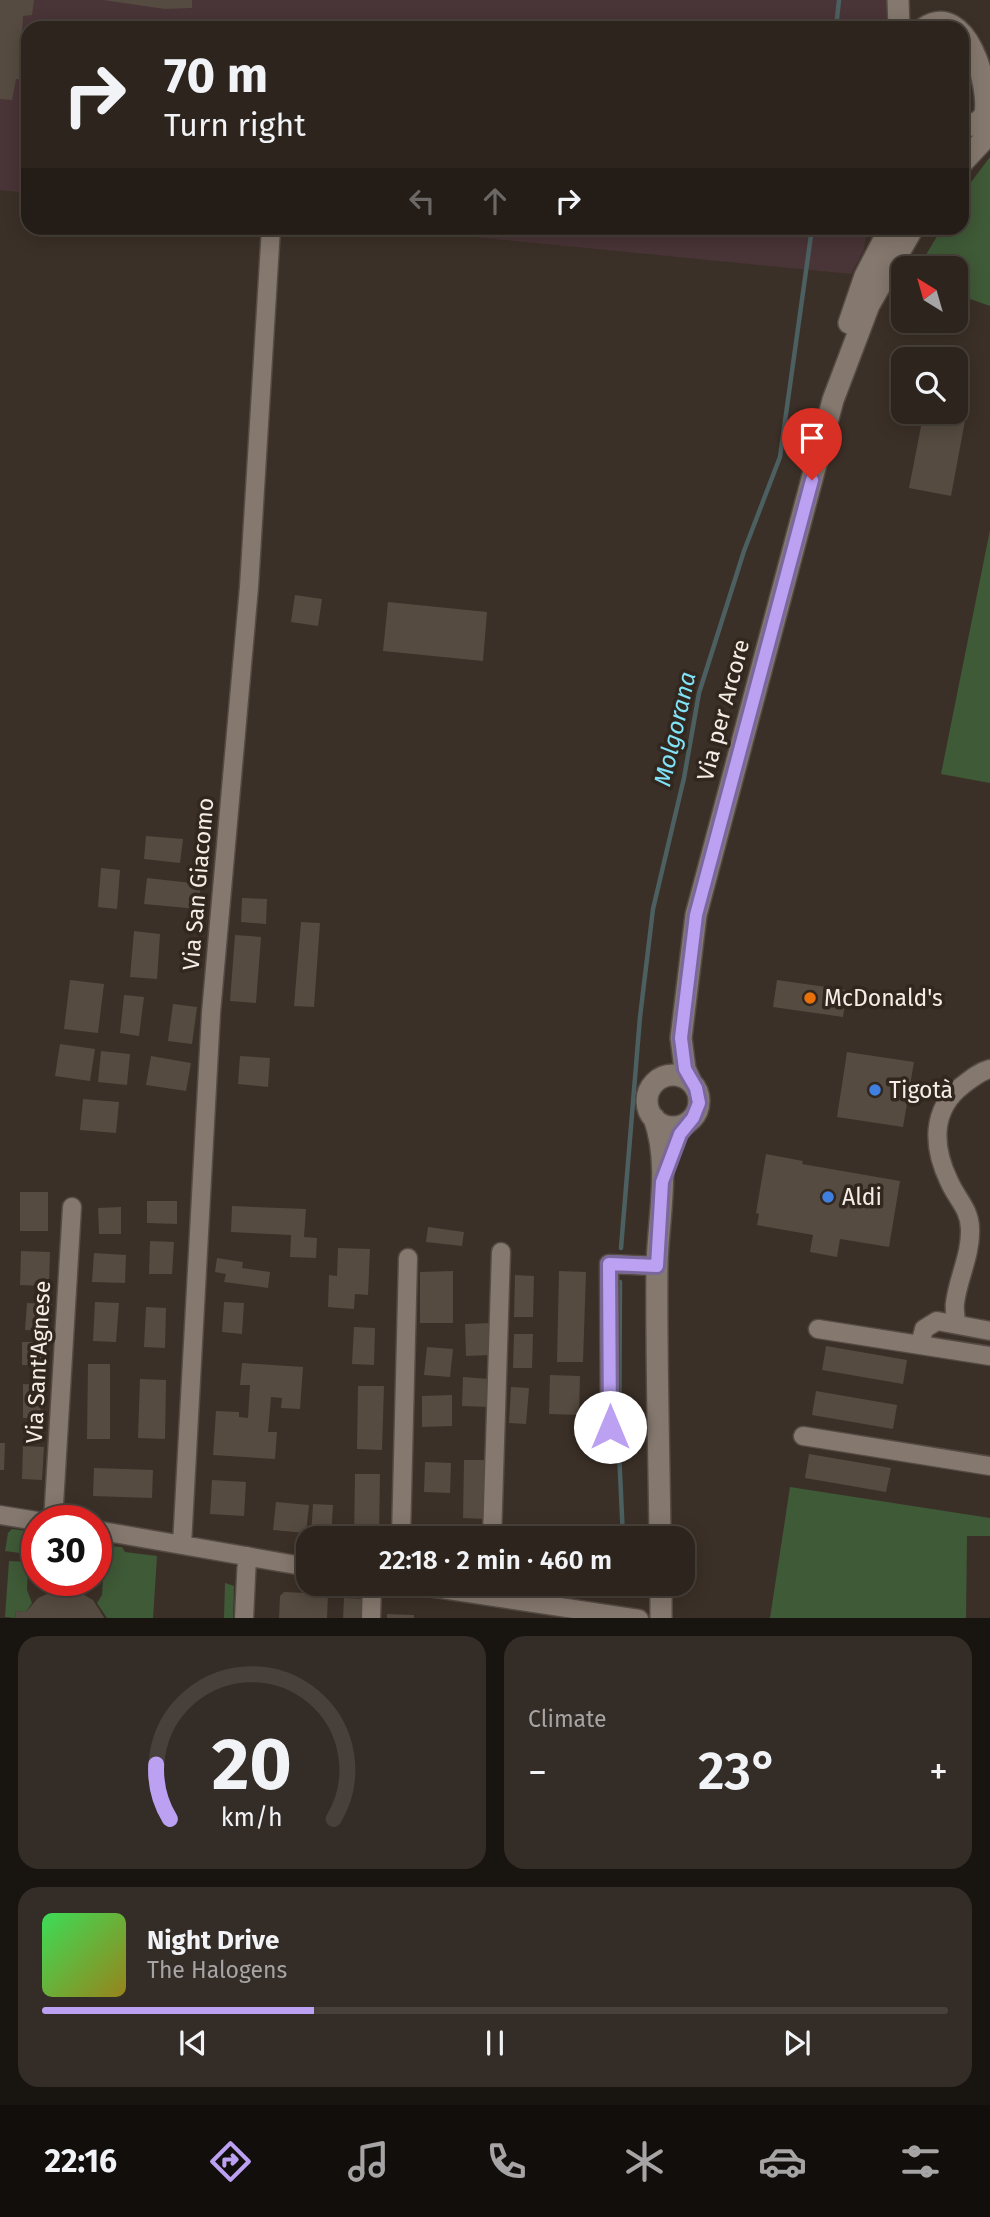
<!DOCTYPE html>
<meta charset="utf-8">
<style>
:root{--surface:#2c241d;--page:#342c26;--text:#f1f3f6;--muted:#a6a4a4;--line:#48413b;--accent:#bca0f2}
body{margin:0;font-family:"Fira Sans",sans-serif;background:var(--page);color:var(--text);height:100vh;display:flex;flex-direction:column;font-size:26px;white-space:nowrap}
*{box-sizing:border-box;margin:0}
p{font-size:23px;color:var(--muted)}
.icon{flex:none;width:38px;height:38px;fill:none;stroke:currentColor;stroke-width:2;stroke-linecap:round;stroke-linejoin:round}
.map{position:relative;height:1618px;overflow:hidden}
.details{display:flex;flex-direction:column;gap:18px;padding:18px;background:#181410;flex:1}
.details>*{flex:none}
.hud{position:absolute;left:21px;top:21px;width:948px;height:214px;border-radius:21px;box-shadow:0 4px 18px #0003,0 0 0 2px var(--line);background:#2c241d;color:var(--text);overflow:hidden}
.needle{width:46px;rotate:323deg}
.buttons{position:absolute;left:891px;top:256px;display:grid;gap:14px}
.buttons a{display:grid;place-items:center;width:77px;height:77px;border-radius:14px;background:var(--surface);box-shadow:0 4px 18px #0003,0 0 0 2px var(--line);font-size:35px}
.speed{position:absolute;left:21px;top:1505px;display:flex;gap:14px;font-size:35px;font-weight:700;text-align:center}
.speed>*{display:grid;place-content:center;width:91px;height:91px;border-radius:50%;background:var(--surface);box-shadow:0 4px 18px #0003,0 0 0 2px var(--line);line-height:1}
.speed .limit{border:10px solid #d22;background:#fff;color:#111}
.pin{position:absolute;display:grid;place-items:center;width:60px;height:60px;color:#fff;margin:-72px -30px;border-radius:50% 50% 50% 0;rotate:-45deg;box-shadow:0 0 7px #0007}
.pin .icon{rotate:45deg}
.me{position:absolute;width:77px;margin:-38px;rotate:0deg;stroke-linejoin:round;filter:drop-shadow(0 0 5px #0008)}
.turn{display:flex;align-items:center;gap:24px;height:147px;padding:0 28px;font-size:32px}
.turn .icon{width:91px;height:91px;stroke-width:2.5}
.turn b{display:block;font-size:49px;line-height:60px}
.lanes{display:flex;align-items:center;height:66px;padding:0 28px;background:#0003;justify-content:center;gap:35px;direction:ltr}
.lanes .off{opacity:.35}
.big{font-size:52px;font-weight:600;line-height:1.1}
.details .widget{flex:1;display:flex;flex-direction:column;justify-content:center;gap:10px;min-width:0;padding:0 24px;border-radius:21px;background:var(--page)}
.details .dial{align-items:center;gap:0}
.dial svg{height:182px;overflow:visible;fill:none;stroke:var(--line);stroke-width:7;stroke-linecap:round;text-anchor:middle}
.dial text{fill:var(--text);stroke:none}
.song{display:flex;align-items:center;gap:21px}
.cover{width:84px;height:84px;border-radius:10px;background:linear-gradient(135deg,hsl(130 70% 55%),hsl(50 70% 35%))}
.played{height:7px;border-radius:4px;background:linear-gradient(90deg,var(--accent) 30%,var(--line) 30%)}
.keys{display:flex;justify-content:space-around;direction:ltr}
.heat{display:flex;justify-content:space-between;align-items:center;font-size:38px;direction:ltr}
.details .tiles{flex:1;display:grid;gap:18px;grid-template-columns:1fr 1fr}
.widget:last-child{grid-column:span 2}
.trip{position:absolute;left:296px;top:1526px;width:399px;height:70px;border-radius:21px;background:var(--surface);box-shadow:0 4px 18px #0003,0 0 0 2px var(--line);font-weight:600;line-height:70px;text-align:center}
.dock{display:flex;height:112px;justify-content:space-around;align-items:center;background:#120e0c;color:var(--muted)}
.dock .icon{width:49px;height:49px}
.dock .active{color:var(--accent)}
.dock b{font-size:32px;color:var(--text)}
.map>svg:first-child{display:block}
.industrial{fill:#493437}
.green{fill:#3f5a37}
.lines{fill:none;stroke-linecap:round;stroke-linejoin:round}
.stream{stroke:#4c5f61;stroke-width:4.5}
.building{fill:#554b40}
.service-casing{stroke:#554b44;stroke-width:12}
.minor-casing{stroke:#554b44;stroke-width:21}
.secondary-casing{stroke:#554b44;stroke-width:24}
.service{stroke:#85786e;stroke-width:9}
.minor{stroke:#85786e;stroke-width:18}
.secondary{stroke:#85786e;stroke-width:21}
.route-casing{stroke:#7a689d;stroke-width:18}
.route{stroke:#bca0f2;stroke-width:12}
.food-dot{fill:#e8710a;stroke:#31271e;stroke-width:2.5}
.shop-dot{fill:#3f7fe0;stroke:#31271e;stroke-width:2.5}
.labels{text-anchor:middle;stroke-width:7;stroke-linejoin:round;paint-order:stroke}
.street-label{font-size:23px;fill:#f5eee8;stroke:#31271e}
.poi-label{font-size:23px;fill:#f5eee8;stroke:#31271e;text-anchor:start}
.water-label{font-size:24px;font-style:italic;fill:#80e3f8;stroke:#31271e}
</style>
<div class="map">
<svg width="990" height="1619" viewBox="0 0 990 1619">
<rect width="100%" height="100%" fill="#3b3027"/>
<path class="industrial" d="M 0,0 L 887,0 L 886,28 L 28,28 L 28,193 L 0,190 Z
M 383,228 L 868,228 L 863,252 L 851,274 Z"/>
<path class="green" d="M 990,157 L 990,306 L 956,294 L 956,268 L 918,268 L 942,228 L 962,228 L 963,193 Z
M 990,530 L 990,783 L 941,774 Z
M 790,1487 L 990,1518 L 990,1536 L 967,1536 L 966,1618 L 770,1618 Z
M 12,1529 L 27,1531 L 28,1533 L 27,1554 L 5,1551 L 8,1533 Z
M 105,1546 L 122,1547 L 125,1552 L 157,1556 L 153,1618 L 107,1618 L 97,1603 L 102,1595 Z
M 9,1561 L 28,1562 L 27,1590 L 32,1603 L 26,1612 L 16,1611 L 15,1618 L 5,1617 Z
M 225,1583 L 234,1586 L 233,1618 L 224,1618 Z"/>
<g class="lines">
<path class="stream" d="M 836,28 L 839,0
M 621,1248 L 640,1017 L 653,909 L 684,778 L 699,693 L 744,551 L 780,457 L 812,228
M 620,1282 L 619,1451 L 623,1538
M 626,1584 L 626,1594"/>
</g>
<path class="building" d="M 0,0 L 34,0 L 32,15 L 23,16 L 22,32 L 28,32 L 28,80 L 16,79 L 12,100 L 0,99 Z
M 103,0 L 192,0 L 192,8 L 165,9 Z
M 956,408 L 967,410 L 951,496 L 909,488 L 924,411 L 956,411 Z
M 295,595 L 322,599 L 318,626 L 291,622 Z
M 388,602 L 487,612 L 483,661 L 383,651 Z
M 146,836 L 183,839 L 180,863 L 144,859 Z
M 101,868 L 120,870 L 117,909 L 98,907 Z
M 147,878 L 201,884 L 198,909 L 144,904 Z
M 242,898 L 267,899 L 266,924 L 241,922 Z
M 301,922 L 320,923 L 314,1007 L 294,1006 Z
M 134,931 L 160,934 L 157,979 L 130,977 Z
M 235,935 L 261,937 L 256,1003 L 230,1001 Z
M 70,980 L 104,984 L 98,1033 L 64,1029 Z
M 777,980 L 847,990 L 843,1017 L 773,1007 Z
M 124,995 L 144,997 L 139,1036 L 120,1033 Z
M 173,1004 L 197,1007 L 192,1044 L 168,1041 Z
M 60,1044 L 95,1049 L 90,1081 L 55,1076 Z
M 101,1051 L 130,1054 L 127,1085 L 98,1082 Z
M 847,1052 L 914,1062 L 903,1127 L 837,1117 Z
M 151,1056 L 191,1063 L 186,1091 L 146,1085 Z
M 240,1056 L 270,1058 L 268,1087 L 238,1084 Z
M 83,1099 L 119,1102 L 116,1133 L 80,1130 Z
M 766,1154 L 803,1161 L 802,1164 L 900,1181 L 889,1247 L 840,1239 L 837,1257 L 810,1252 L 813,1235 L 757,1225 L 759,1214 L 756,1213 Z
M 20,1192 L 48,1192 L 48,1231 L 20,1231 Z
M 147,1201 L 177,1201 L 177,1224 L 147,1223 Z
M 232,1206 L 306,1209 L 304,1237 L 317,1238 L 316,1258 L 290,1257 L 291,1235 L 231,1232 Z
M 121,1207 L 121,1234 L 99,1234 L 98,1208 Z
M 428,1227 L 464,1232 L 462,1246 L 426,1242 Z
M 150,1241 L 174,1242 L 172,1274 L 149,1274 Z
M 338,1248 L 370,1249 L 368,1295 L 355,1294 L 354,1309 L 328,1307 L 329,1275 L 337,1276 Z
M 21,1251 L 50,1252 L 49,1286 L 20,1285 Z
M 94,1253 L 126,1255 L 125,1283 L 92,1282 Z
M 217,1258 L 243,1262 L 242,1268 L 270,1272 L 268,1288 L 224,1282 L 226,1274 L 215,1272 Z
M 453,1271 L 453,1323 L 420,1323 L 420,1272 Z
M 559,1271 L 586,1272 L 583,1362 L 557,1362 Z
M 515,1275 L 534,1276 L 533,1317 L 514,1317 Z
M 95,1302 L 119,1303 L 116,1342 L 93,1341 Z
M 224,1302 L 244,1303 L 242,1334 L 222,1332 Z
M 27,1303 L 52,1304 L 50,1331 L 25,1330 Z
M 146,1307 L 166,1308 L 165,1348 L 144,1347 Z
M 491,1323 L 492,1355 L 466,1356 L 465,1324 Z
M 354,1327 L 375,1328 L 374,1365 L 352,1364 Z
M 514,1334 L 533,1334 L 532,1368 L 513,1368 Z
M 22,1342 L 46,1342 L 45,1365 L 22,1365 Z
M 826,1346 L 907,1360 L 903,1384 L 822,1370 Z
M 427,1347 L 453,1349 L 450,1377 L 424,1375 Z
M 242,1363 L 303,1367 L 300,1409 L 281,1408 L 282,1398 L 271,1397 L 268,1432 L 277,1432 L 275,1459 L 213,1455 L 216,1411 L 239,1412 L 239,1417 L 248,1418 L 250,1385 L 240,1385 Z
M 88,1364 L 110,1364 L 110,1439 L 87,1439 Z
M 550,1375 L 580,1376 L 579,1415 L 549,1414 Z
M 463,1377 L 489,1379 L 488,1407 L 462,1406 Z
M 140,1379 L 166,1380 L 165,1439 L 138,1438 Z
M 23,1384 L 43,1385 L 43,1419 L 23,1418 Z
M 358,1386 L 384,1386 L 382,1450 L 357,1449 Z
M 511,1387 L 529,1388 L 526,1424 L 509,1423 Z
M 816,1391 L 897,1405 L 893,1429 L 812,1415 Z
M 452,1395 L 452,1426 L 422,1427 L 422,1396 Z
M 0,1443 L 5,1443 L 4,1470 L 0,1470 Z
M 23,1446 L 44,1447 L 42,1480 L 22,1479 Z
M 809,1454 L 891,1468 L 886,1492 L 805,1478 Z
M 464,1460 L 486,1460 L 485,1519 L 463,1518 Z
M 425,1462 L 451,1463 L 450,1493 L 424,1492 Z
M 94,1468 L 153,1470 L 152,1498 L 93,1496 Z
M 355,1474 L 380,1474 L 379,1538 L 354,1538 Z
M 212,1480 L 246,1482 L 244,1516 L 210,1514 Z
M 276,1502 L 309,1505 L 306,1533 L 273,1530 Z
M 313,1504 L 333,1505 L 331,1538 L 311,1537 Z
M 420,1527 L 447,1528 L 447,1538 L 420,1538 Z
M 460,1536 L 485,1536 L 485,1538 L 460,1538 Z
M 59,1589 L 79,1592 L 93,1600 L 105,1619 L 15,1619 L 16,1611 L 26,1612 L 38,1598 Z
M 284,1592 L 328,1594 L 327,1619 L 279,1619 L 280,1596 Z
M 344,1598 L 367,1599 L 366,1619 L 343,1619 Z
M 387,1614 L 414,1615 L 414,1619 L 387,1619 Z"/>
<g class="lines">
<defs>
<path id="service" d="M 34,1539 L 34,1521
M 100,1546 L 101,1531"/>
<path id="minor" d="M 956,1324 C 956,1317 954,1309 955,1303 C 958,1278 971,1255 970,1229 C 970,1209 956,1198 949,1181 C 933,1148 930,1110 963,1085 C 972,1078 979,1072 990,1069
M 818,1329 L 990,1356
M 920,1345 L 924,1329 L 937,1321 L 990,1331
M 610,1427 L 609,1264 L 657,1266
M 803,1436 L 990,1466
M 0,1515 L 37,1521
M 53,1521 L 72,1207
M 96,1530 L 308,1567
M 401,1538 L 408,1258
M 492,1538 L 501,1252
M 182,1545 L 211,1013 L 249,587 L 271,228
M 409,1584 L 639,1619
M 244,1619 L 247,1556
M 371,1619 L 372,1584"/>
<path id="secondary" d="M 898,0 L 899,28
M 924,28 C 967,0 990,86 985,114 C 980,123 972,126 962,127
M 962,163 L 990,133
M 849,323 L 865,276 L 890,228
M647 1101a26 26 0 1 1 52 0a26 26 0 1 1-52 0Z
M 691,1082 L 685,1069 L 681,1038 L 696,915 L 833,400 L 869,305 L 913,228
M 654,1118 C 671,1164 658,1219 657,1266 C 656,1357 659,1448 660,1538
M 661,1584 L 661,1619"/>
</defs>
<use href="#service" class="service-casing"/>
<use href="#minor" class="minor-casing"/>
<use href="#secondary" class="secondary-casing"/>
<use href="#service" class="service"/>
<use href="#minor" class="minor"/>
<use href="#secondary" class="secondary"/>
</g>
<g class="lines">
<defs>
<path id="route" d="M 610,1427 L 609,1264 L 657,1266 L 662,1182 L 680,1134 L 693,1118 L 699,1103 L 696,1088 L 685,1069 L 681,1038 L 696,915 L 812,480"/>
</defs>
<use href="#route" class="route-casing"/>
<use href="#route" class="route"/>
</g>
<circle class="food-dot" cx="810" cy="998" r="7"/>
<g class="shop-dot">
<circle cx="875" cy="1090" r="7"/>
<circle cx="828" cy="1197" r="7"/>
</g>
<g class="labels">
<g class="street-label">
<text transform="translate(723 710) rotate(-75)" y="8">Via per Arcore</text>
<text transform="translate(198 884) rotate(-85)" y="8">Via San Giacomo</text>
<text transform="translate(38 1362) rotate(-87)" y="8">Via Sant'Agnese</text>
</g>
<g class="poi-label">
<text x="824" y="1006">McDonald's</text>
<text x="889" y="1098">Tigotà</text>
<text x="842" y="1205">Aldi</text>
</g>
<g class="water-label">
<text transform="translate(675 729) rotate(-77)" y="8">Molgorana</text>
</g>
</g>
</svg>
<div class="buttons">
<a><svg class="needle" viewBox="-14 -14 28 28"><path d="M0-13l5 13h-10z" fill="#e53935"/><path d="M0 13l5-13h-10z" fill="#a6a4a4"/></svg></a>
<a><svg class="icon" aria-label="search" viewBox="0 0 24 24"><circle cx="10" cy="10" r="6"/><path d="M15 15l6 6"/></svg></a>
</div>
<div class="speed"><div class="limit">30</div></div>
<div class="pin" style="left:812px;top:480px;background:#d93025"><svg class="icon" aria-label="arrive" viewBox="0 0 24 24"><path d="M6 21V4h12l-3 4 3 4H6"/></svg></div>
<svg class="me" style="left:610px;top:1427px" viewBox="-20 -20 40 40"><circle r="19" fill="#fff"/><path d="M0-13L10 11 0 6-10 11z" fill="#bca0f2"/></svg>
<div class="trip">22:18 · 2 min · 460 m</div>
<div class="hud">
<div class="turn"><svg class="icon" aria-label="right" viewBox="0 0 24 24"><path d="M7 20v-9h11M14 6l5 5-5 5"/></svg><div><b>70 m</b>Turn right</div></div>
<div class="lanes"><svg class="icon off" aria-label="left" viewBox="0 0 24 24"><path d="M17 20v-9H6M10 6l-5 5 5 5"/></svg><svg class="icon off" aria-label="ahead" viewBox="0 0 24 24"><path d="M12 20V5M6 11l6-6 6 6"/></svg><svg class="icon" aria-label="right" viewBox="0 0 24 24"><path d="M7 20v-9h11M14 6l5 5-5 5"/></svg></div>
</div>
</div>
<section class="details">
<div class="tiles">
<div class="widget dial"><svg viewBox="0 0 100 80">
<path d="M14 69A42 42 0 1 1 86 69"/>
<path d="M14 69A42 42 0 0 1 8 45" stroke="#bca0f2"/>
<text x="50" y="56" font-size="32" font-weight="700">20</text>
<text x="50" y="72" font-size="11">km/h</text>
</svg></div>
<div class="widget"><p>Climate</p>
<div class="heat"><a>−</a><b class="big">23°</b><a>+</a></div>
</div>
<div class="widget">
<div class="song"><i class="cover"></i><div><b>Night Drive</b><p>The Halogens</p></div></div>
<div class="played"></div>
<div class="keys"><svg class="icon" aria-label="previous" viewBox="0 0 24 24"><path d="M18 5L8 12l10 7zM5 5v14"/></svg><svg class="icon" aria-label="pause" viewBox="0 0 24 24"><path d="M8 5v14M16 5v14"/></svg><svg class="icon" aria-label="next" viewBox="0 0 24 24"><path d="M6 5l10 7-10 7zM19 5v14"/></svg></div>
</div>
</div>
</section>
<nav class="dock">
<b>22:16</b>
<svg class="icon active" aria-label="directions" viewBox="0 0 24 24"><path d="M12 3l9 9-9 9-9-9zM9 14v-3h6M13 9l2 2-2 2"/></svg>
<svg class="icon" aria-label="music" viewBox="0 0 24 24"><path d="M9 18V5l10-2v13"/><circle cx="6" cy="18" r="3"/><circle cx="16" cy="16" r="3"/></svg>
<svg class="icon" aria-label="phone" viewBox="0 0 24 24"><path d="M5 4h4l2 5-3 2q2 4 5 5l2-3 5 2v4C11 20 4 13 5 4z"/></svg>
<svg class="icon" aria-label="climate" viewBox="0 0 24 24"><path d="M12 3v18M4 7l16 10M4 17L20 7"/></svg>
<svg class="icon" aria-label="car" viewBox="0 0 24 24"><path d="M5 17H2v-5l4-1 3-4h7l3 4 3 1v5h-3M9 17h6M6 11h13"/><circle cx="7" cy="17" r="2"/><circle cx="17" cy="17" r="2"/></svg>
<svg class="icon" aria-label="filters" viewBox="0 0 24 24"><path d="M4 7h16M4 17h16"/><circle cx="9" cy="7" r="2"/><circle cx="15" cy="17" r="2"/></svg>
</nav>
